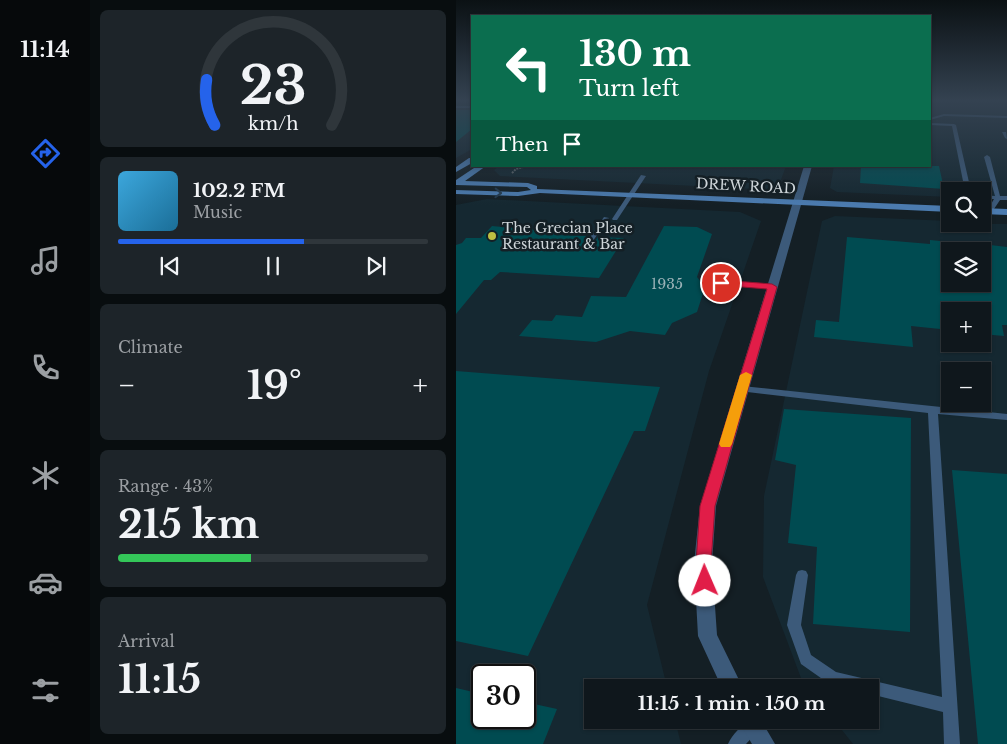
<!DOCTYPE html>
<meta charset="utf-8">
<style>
:root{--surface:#0f171c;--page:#1d2429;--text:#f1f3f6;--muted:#9b9fa3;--line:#2f363b;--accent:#2563eb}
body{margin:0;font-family:"Libre Baskerville",serif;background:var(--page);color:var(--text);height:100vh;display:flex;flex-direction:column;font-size:19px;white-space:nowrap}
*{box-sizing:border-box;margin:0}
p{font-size:16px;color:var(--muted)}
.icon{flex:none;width:28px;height:28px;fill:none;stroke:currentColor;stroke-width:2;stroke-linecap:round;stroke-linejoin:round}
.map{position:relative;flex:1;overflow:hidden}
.details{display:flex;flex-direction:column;gap:10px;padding:10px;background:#080d0f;width:366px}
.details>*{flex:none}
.top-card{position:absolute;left:15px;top:15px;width:460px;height:152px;border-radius:0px;box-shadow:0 1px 4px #0004,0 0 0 1px var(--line);background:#0b6e4f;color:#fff;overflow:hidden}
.tools{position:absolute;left:485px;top:182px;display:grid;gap:10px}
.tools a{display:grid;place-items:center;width:50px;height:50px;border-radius:0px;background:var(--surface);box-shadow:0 1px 4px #0004,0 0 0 1px var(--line);font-size:25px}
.speed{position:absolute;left:15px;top:664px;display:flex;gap:10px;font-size:25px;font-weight:700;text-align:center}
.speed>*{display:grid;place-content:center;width:65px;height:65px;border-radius:50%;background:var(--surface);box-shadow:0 1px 4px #0004,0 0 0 1px var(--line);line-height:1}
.speed .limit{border:2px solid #111;border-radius:8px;background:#fff;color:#111}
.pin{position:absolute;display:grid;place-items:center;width:42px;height:42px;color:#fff;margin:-21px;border:2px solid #fff;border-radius:50%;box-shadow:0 1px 5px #0007}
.me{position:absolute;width:55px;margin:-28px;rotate:359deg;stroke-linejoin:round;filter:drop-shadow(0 0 4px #0008)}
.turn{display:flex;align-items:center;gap:18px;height:105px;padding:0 25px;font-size:22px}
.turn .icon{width:65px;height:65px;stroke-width:2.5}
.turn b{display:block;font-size:35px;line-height:42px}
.then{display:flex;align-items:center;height:48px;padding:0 25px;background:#0003;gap:10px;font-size:19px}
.big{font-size:38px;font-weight:800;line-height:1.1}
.details .card{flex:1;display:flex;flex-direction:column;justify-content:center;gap:8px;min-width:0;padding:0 18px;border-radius:8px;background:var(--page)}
.details .dial{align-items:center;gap:0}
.dial svg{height:130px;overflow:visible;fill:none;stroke:var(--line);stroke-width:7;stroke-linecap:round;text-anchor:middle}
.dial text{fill:var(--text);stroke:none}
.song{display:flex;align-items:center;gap:15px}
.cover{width:60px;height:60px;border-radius:8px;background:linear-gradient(135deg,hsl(200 70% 55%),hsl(200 70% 35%))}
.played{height:5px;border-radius:2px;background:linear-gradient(90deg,var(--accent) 60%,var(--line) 60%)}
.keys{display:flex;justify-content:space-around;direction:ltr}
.heat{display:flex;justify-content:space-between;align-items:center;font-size:28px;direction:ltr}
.charge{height:8px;border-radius:4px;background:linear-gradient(90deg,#34c759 43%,var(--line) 0)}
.trip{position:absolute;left:128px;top:679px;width:295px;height:50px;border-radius:0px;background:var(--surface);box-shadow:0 1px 4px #0004,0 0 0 1px var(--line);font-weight:800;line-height:50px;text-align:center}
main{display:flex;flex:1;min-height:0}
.menu{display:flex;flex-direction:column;width:90px;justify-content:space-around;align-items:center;background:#06090b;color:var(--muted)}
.menu .icon{width:35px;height:35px}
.menu .selected{color:var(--accent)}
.menu b{font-size:22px;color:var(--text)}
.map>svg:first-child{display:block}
.built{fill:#152831;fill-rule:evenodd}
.building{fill:#004b51}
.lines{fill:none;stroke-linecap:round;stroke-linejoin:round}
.path{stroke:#5b6469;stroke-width:2;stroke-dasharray:2 1;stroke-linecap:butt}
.lane{fill:#3c5a7a;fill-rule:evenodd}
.street{fill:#3c5a7a;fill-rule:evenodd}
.secondary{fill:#4b7baf;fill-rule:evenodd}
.oneway{stroke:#243b4e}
.route{fill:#e11d48;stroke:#92132f}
.slow{fill:#f59e0b}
.poi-dot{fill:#bebf42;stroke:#141f25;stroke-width:2}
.labels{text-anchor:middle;stroke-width:5;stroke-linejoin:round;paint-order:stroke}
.far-street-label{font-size:14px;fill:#ced5d9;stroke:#141f25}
.far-poi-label{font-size:14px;fill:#ced5d9;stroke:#141f25;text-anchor:start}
.number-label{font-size:14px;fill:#9ab2b7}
</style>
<main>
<nav class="menu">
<b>11:14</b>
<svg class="icon selected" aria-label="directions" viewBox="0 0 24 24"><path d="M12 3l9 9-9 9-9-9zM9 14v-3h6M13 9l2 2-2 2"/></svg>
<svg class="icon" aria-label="music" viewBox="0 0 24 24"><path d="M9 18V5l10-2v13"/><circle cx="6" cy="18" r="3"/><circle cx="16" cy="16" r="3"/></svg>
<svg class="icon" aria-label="phone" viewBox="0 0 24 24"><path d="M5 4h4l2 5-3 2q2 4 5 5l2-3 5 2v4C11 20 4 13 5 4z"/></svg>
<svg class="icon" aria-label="climate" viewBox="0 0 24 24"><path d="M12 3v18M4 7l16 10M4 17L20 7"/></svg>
<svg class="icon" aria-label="car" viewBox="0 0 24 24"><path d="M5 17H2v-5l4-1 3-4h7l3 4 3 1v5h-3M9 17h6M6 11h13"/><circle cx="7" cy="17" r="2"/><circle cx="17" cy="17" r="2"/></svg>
<svg class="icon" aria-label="filters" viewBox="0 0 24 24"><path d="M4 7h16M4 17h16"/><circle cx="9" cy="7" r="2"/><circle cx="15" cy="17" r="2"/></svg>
</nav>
<section class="details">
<div class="card dial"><svg viewBox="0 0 100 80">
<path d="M14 69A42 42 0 1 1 86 69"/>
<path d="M14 69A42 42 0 0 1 9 41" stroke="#2563eb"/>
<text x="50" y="56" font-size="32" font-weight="700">23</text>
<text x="50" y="72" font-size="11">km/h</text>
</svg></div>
<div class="card">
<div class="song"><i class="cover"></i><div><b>102.2 FM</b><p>Music</p></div></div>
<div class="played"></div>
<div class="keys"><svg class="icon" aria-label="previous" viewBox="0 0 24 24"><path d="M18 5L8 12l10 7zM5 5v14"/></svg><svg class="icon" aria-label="pause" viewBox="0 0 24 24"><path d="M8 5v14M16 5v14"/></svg><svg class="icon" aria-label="next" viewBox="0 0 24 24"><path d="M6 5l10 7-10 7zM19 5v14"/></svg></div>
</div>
<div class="card"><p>Climate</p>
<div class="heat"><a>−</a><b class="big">19°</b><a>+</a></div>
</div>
<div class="card"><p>Range · 43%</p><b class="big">215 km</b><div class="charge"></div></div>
<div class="card"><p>Arrival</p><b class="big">11:15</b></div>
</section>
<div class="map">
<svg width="551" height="744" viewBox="0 0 551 744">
<rect width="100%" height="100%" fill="#141f25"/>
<path class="built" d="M 0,101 L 16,101 L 16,149 L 0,158 Z
M 474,101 L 551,101 L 551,200 L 526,199 L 526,191 L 494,191 L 494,197 L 381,192 L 374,188 L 378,166 L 474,166 Z
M 43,166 L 330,166 L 322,188 L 318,190 L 44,176 L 38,170 Z
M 31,199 L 284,212 L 305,221 L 253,371 L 191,605 L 211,687 L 136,688 L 136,720 L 219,720 L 225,744 L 0,744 L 0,205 ZM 26,675 L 69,675 L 69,718 L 26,718 Z
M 379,216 L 494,221 L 494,224 L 551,224 L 551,744 L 397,744 L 378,720 L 414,720 L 414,688 L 353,687 L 345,678 L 307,577 L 308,496 L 366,221 ZM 494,251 L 526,251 L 526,284 L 494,284 ZM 494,311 L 526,311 L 526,344 L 494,344 ZM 494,371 L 526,371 L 526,404 L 494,404 Z"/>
<path class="building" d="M 0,110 L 16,110 L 16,129 L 0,142 Z
M 405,166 L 483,166 L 488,189 L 404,183 Z
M 36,226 L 100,232 L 98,235 L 132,236 L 127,244 L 130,247 L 136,246 L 142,237 L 168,238 L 143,278 L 44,272 L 35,280 L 28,280 L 0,314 L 0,245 L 6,243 L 10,238 L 25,238 Z
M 208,226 L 241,227 L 256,234 L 241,277 L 249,287 L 241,312 L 216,323 L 209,335 L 174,331 L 140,342 L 63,336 L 76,320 L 96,321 L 100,315 L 126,317 L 135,296 L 170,297 Z
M 391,237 L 474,244 L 474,240 L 494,242 L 494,284 L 526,284 L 526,244 L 551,247 L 551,325 L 546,325 L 548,336 L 526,334 L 526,311 L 494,311 L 494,330 L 455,326 L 457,347 L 358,337 L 360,320 L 383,322 Z
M 0,371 L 204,387 L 189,431 L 178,431 L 72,656 L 0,641 Z
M 328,409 L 455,418 L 454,632 L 357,624 L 361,547 L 332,543 L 340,465 L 319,460 Z
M 496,470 L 551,474 L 551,744 L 522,744 Z
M 0,688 L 26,694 L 26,718 L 69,718 L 69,702 L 101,709 L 87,744 L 0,744 Z"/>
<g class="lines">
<path class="path" d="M 56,173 L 60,169 L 71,166"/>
<path class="lane" d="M 0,106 L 16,106 L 16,108 L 0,108 Z
M 488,114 L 551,116 L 551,118 L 488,116 L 474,120 L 474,118 Z
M 474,123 L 498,124 L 500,125 L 515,191 L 509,191 L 496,126 L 474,125 Z
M 546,132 L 550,132 L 551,139 L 549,138 Z
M 531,155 L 534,157 L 544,196 L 551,196 L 551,200 L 544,200 L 536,212 L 534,213 L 531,211 L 538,199 L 526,199 L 526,195 L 539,196 L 528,157 Z
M 185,175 L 190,176 L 161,220 L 157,220 L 156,219 Z
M 148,217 L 153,218 L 134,245 L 130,245 L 129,244 Z
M 262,281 L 316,285 L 320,287 L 316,289 L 265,285 L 261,283 Z
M 286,386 L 551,414 L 551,420 L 482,414 L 504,744 L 488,744 L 487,712 L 414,694 L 414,688 L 388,688 L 377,685 L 372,683 L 345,664 L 331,625 L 340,575 L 342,571 L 346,570 L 350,571 L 352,575 L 345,625 L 355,655 L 380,672 L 486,697 L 472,413 L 283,391 L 281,389 Z
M 295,720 L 301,722 L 303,727 L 301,732 L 290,744 L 272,744 C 276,735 286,724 295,720 Z"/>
<path class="street" d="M 348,166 L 356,166 L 260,506 L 256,563 L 261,635 L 287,688 L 266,688 L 242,636 L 238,563 L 244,506 Z
M 282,720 L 305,720 L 319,744 L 296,744 Z"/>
<path class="secondary" d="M 13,158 L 16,158 L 16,163 L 0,172 L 0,167 Z
M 21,166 L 30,166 L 9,181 L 72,183 L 81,186 L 81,189 L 494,206 L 494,212 L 84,193 L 62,196 L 0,194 L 0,190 L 62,192 L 75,190 L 71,187 L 0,185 L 0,180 Z
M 526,208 L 551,209 L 551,215 L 526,214 Z"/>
</g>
<defs><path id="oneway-chevron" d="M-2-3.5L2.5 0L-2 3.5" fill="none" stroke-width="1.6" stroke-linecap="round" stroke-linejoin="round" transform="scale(1.25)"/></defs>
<use class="oneway" href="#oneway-chevron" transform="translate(42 193) rotate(2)"/>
<linearGradient id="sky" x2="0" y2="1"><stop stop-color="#0b1114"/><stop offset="0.49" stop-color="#344251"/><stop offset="1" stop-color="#344251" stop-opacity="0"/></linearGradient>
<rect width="551" height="205" fill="url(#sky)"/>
<path class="route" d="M 265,280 L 316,284 L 321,287 L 259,506 L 255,563 L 257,581 L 254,586 L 249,588 L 243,586 L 240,563 L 244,506 L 311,289 L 262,285 L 262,281 Z"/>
<path class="slow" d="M 290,372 L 296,375 L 276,444 L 274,447 L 265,447 L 263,444 L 284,375 Z"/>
<circle class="poi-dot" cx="36" cy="236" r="5"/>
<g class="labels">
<g class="far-street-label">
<text transform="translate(290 186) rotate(3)" y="5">DREW ROAD</text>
</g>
<g class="far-poi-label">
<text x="46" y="233">The Grecian Place<tspan x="46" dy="16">Restaurant &amp; Bar</tspan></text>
</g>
<g class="number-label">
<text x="211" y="289">1935</text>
</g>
</g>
</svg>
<div class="tools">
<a><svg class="icon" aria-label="search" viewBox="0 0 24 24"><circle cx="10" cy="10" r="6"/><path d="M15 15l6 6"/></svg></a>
<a><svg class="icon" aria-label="layers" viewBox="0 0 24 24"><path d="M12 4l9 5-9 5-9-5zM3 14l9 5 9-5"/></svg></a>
<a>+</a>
<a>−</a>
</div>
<div class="speed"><div class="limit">30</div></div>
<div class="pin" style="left:265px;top:283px;background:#d93025"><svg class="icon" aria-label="arrive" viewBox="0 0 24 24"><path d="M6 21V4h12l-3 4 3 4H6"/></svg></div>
<svg class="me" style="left:249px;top:581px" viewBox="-20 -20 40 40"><circle r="19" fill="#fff"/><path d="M0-13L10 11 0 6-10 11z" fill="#e11d48"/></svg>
<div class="trip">11:15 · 1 min · 150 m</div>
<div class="top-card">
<div class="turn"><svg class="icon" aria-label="left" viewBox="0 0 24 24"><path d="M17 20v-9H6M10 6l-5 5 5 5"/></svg><div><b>130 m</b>Turn left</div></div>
<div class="then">Then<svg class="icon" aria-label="arrive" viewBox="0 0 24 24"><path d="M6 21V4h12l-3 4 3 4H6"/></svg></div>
</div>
</div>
</main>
